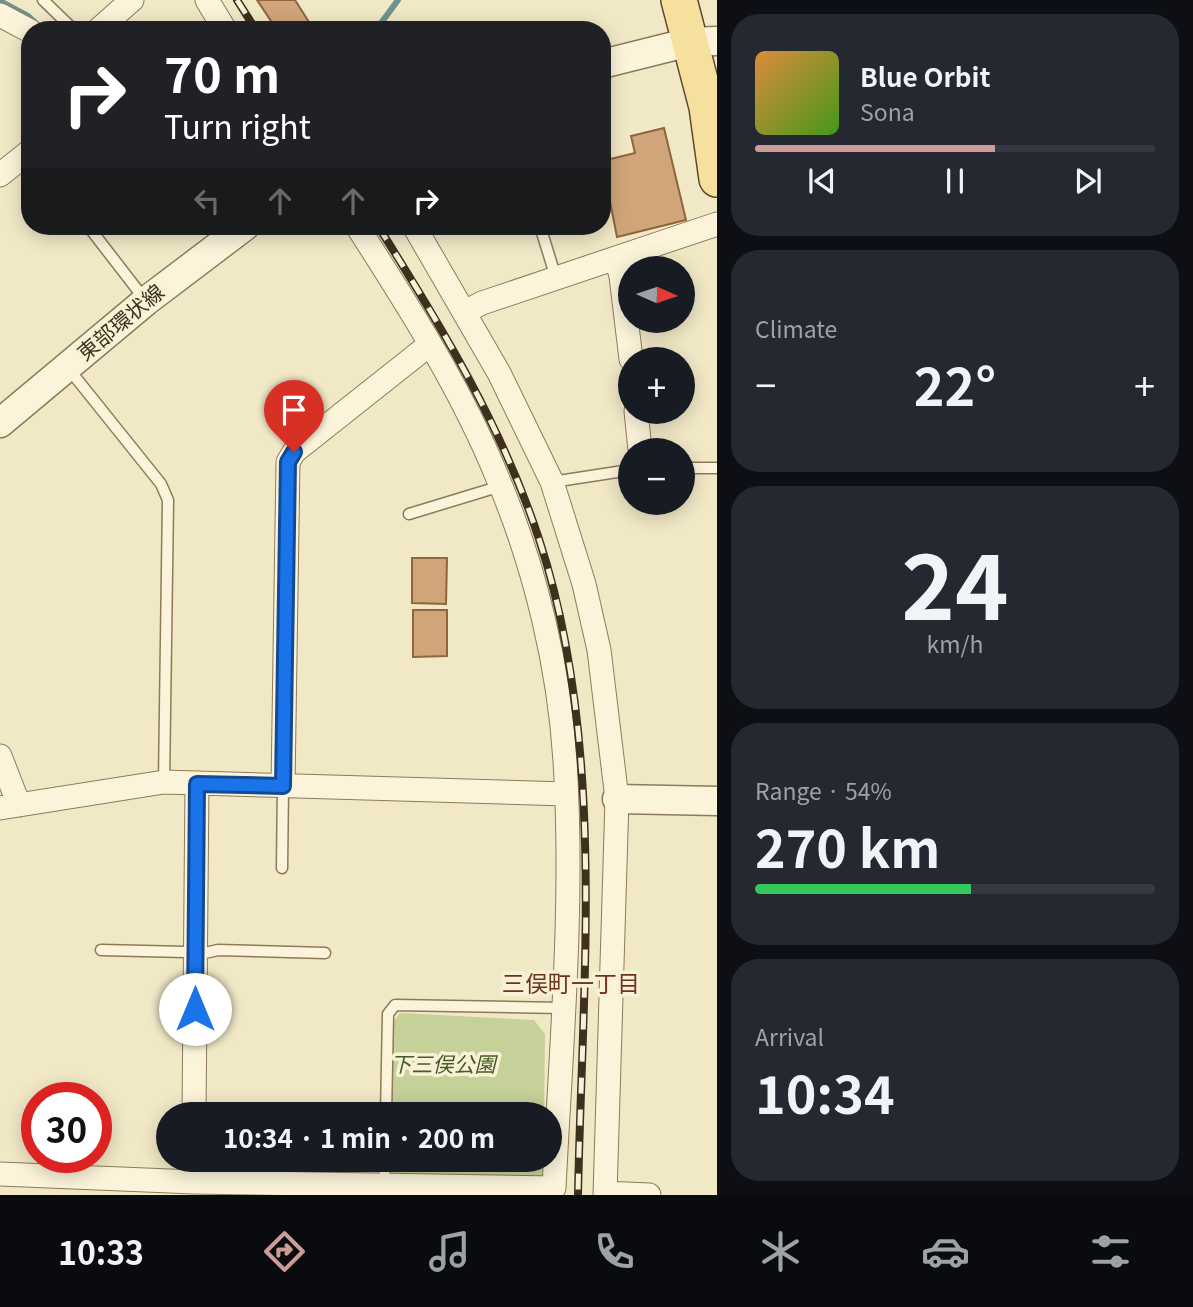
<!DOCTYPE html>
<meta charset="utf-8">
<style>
:root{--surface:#171b24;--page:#242831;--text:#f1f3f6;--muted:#9ea1a6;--line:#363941;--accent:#cd9b98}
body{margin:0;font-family:Georgia,"Noto Sans JP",serif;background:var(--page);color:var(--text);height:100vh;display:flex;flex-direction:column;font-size:26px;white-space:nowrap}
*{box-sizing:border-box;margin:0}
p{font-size:23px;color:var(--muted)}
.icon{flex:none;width:38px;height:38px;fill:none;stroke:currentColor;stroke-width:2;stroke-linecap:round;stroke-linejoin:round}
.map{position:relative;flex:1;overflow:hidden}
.sheet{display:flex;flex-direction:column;gap:14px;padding:14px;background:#0d0f14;width:476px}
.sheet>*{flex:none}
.top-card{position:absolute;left:21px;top:21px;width:590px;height:214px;border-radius:28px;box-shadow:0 4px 18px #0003;background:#202124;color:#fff;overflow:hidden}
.needle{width:46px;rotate:93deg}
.buttons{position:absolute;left:618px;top:256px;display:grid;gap:14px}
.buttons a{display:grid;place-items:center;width:77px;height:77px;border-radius:50%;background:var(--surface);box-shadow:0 4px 18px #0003;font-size:35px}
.speed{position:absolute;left:21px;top:1082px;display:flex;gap:14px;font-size:35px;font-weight:700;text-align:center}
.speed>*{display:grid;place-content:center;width:91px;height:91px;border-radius:50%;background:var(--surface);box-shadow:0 4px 18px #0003;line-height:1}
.speed .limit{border:10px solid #d22;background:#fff;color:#111}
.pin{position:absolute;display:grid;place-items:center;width:60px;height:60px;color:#fff;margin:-72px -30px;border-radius:50% 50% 50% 0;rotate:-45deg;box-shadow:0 0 7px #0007}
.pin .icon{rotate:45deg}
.me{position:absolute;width:77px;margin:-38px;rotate:0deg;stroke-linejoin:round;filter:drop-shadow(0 0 5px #0008)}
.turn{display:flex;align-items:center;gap:24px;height:147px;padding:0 28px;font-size:32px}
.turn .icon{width:91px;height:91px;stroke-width:2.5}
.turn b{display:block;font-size:49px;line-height:60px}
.lanes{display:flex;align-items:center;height:66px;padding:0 28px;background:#0003;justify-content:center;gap:35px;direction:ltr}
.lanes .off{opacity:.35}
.big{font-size:52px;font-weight:700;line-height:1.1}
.sheet .widget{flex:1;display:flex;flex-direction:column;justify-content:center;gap:10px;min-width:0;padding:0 24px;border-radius:28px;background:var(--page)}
.sheet .dial{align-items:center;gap:0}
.dial b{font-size:91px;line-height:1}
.song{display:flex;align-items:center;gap:21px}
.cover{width:84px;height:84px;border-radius:10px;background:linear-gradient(135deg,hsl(30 70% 55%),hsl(100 70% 35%))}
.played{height:7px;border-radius:4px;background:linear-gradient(90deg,var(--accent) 60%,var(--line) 60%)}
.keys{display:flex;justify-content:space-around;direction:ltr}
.heat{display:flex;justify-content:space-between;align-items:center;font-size:38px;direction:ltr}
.charge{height:10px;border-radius:5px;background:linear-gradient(90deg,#34c759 54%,var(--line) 0)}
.trip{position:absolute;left:156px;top:1102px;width:406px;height:70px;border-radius:35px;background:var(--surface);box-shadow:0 4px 18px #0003;font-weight:700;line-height:70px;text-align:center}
.menu{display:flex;height:112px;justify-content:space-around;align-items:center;background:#090b0e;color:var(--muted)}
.menu .icon{width:49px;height:49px}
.menu .active{color:var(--accent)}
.menu b{font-size:32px;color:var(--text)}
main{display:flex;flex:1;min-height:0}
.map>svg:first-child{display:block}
.green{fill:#c6d099}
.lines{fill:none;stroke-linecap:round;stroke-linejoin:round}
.stream{stroke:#6d948d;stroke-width:6}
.building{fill:#d1a57a;stroke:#8f643e;stroke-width:2}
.service-casing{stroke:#8e7a5a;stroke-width:13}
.minor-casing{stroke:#8e7a5a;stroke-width:25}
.tertiary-casing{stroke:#8e7a5a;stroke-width:31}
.primary-casing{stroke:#5c472e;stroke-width:38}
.service{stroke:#fbf4da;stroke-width:10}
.minor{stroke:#fbf4da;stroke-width:23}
.tertiary{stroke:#fbf4da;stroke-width:28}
.primary{stroke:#f5e19d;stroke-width:35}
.rail-casing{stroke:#3d301f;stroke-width:8}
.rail{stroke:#f8f1d6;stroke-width:5;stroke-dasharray:16;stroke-linecap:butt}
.route-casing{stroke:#114b97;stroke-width:18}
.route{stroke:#1a73e8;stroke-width:12}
.labels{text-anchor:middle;stroke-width:7;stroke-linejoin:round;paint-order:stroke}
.street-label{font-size:21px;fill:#3d301f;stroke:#f8f1d6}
.park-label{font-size:21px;font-style:italic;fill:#495b24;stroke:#f8f1d6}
.neighbourhood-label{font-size:23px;fill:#6d331b;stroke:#f8f1d6}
</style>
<main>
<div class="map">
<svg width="717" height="1195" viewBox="0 0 717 1195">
<rect width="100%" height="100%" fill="#f1e8c6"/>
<path class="green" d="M 400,1013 L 534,1020 L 545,1034 L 544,1115 L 392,1115 L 393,1022 Z
M 391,1160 L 544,1160 L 543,1179 L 391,1177 Z"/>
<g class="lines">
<path class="stream" d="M 0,1 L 28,16 L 43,30
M 376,30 L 398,0"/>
</g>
<path class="building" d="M 257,0 L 295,0 L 314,30 L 277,30 Z
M 664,128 L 686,220 L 617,237 L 602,161 L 635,153 L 631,136 Z
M 412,558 L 447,558 L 446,604 L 412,603 Z
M 413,610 L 447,610 L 447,656 L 413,657 Z"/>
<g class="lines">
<defs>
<path id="service" d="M 43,0 L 74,30
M 88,226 L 146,301
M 540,226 L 556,278
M 68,368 L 161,484 L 168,500 L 164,782
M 682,468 L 717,468
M 552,482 L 630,470
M 409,514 L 501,486
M 282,868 L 283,786
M 101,950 L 186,952 L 196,955 L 218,950 L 325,953
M 386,1115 L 388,1014 L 395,1005 L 562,1008
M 384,1183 L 385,1160"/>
<path id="minor" d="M 207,0 L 225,30
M 0,15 L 30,31
M 98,30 L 132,0
M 0,175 L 30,151
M 414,226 L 499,373 L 552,482 L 584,584 L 599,650 L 617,799 L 605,1195
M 616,258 L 621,276 L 631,359
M 465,312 L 482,303 L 717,224
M 636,411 L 640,450
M 0,756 L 19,805
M 283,786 L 288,462 L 294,452 L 429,345
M 0,808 L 164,782 L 566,794
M 194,1115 L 197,784
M 0,1174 L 194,1182 L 554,1188 C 561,1047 574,903 565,761 C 559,666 535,567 498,479 C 462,390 409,307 357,226
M 605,1193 L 649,1195"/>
<path id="tertiary" d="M 602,64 L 690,42 L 717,41
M 0,423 L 146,301 L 245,226
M 617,799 L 717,801"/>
<path id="primary" d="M 679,0 L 707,107 L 717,179"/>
</defs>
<use href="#service" class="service-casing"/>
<use href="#minor" class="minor-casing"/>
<use href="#tertiary" class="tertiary-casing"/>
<use href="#primary" class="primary-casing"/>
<use href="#service" class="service"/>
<use href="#minor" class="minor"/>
<use href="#tertiary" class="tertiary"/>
<use href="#primary" class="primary"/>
<defs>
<path id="rail" d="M 237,0 L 256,30
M 378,226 C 441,326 502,426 539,539 C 607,746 582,981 578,1195"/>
</defs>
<use href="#rail" class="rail-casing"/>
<use href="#rail" class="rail"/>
</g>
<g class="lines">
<defs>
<path id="route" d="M 195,1009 L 197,784 L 283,786 L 288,462 L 294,452"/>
</defs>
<use href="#route" class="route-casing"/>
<use href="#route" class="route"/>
</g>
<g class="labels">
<g class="street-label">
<text transform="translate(121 323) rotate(-40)" y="7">東部環状線</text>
</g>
<g class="park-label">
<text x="443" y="1072">下三俣公園</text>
</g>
<g class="neighbourhood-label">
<text x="571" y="992">三俣町一丁目</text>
</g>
</g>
</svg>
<div class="buttons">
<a><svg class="needle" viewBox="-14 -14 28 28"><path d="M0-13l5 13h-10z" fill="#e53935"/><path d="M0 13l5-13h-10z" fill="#9ea1a6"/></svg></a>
<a>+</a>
<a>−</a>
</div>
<div class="speed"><div class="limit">30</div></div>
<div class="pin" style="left:294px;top:452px;background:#d93025"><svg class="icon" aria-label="arrive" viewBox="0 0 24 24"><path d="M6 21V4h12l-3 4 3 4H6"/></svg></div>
<svg class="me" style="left:195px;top:1009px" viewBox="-20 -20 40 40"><circle r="19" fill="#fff"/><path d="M0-13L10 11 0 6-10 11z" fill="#1a73e8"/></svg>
<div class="trip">10:34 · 1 min · 200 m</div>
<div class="top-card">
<div class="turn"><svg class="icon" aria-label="right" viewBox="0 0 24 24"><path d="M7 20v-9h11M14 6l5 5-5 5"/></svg><div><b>70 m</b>Turn right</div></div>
<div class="lanes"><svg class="icon off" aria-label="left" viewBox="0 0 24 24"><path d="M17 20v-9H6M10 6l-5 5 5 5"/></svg><svg class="icon off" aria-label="ahead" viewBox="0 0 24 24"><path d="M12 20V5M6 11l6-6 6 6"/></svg><svg class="icon off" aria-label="ahead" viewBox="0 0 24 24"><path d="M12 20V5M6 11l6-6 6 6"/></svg><svg class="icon" aria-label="right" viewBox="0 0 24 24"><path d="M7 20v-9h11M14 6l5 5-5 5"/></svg></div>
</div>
</div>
<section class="sheet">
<div class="widget">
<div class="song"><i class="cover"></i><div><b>Blue Orbit</b><p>Sona</p></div></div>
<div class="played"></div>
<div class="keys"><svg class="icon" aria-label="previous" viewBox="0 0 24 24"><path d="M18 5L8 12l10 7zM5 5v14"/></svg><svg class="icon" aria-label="pause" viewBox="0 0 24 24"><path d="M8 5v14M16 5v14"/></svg><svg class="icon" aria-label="next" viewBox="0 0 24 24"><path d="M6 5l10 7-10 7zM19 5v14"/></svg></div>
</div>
<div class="widget"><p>Climate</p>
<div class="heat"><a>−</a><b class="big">22°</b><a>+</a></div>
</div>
<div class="widget dial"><b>24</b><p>km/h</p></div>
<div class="widget"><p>Range · 54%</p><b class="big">270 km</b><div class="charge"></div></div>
<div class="widget"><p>Arrival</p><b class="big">10:34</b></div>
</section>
</main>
<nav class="menu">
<b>10:33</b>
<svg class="icon active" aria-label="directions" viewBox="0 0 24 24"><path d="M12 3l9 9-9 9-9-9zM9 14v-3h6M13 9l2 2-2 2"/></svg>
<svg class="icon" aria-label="music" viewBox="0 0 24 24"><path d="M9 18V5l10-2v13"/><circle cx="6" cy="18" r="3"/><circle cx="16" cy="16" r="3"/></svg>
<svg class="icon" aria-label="phone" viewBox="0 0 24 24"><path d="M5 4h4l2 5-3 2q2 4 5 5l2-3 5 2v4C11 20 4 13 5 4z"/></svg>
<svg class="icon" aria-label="climate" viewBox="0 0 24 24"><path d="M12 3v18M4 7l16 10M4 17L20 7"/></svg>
<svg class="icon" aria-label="car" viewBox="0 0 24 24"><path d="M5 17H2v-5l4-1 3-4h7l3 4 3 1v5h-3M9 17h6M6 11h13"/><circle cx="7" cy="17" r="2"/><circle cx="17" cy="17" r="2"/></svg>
<svg class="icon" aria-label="filters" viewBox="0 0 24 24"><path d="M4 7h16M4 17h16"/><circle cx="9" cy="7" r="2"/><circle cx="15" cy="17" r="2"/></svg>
</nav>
